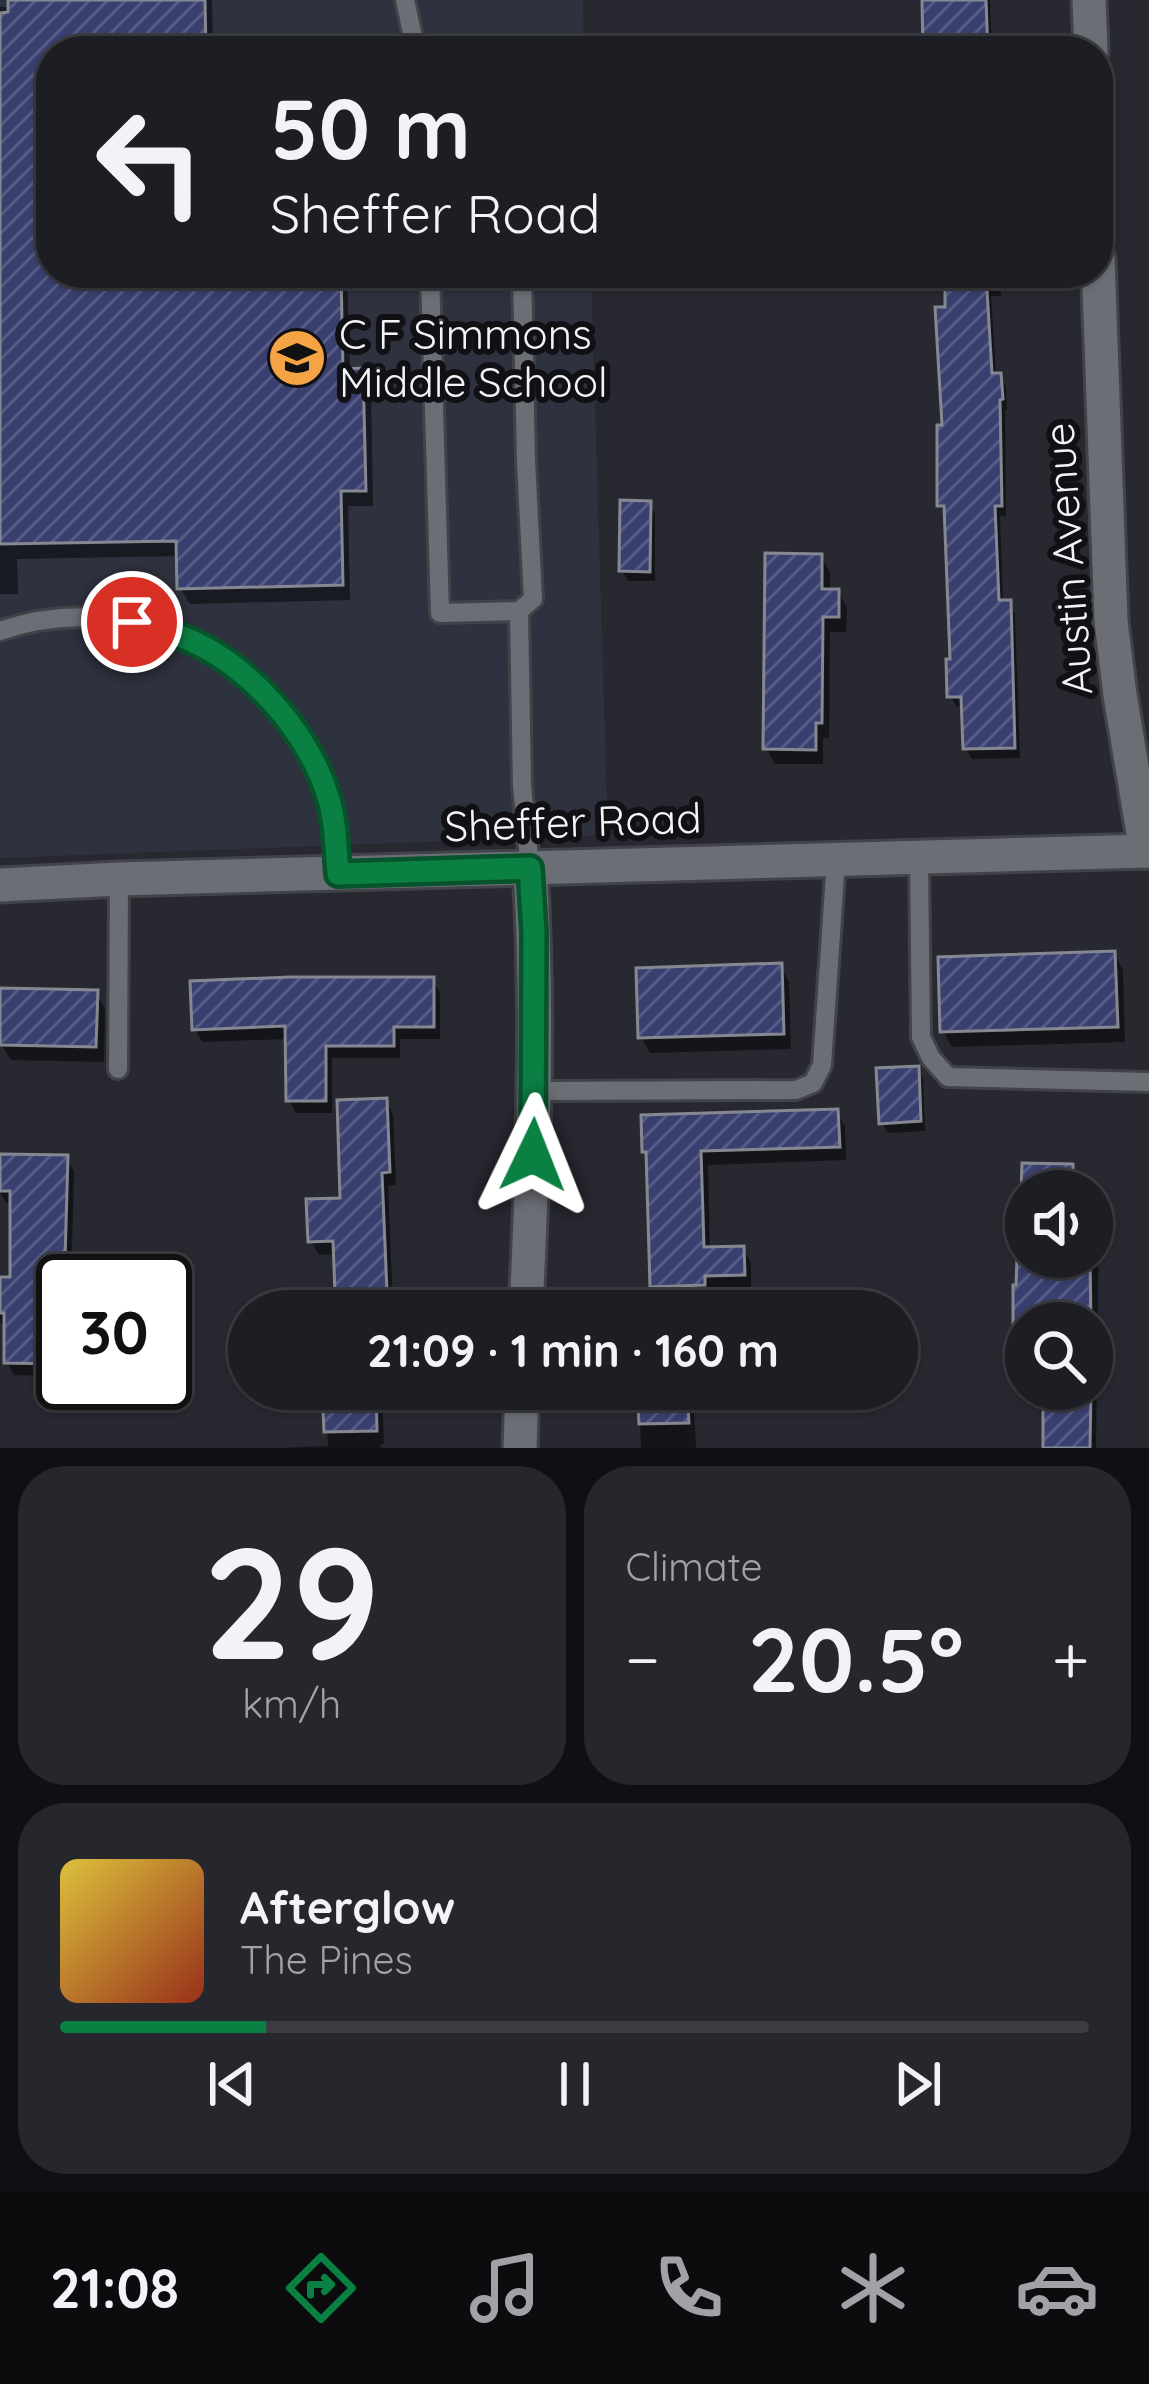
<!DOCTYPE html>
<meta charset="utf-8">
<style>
:root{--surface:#1d1e24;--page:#25272c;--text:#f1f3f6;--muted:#a0a2a6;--line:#3b3c41;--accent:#0b8043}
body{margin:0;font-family:Quicksand,sans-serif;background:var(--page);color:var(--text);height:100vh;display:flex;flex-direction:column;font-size:45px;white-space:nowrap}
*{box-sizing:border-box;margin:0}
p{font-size:39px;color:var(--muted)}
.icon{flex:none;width:66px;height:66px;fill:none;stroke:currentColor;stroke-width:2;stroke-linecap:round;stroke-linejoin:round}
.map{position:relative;height:1448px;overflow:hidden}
.drawer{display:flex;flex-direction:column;gap:18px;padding:18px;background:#101014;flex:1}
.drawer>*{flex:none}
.banner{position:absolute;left:36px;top:36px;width:1077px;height:252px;border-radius:48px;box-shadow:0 3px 9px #0004,0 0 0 3px var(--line);background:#1d1e24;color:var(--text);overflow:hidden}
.tools{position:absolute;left:1005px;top:1170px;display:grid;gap:24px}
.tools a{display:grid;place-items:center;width:108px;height:108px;border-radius:50%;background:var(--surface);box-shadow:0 3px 9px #0004,0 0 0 3px var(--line);font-size:60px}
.speed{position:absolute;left:36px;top:1254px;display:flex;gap:24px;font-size:60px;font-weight:700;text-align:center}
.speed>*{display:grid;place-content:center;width:156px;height:156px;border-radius:50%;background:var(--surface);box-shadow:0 3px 9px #0004,0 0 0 3px var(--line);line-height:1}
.speed .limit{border:6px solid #111;border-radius:18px;background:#fff;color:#111}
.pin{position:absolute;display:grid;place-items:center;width:102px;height:102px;color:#fff;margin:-51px;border:6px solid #fff;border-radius:50%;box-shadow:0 3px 12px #0007}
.me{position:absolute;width:132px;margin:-66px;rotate:2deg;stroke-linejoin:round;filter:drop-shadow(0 0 9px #0008)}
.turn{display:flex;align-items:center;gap:42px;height:252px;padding:0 36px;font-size:54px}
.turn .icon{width:156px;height:156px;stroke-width:2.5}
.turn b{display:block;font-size:84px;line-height:102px}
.big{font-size:90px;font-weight:800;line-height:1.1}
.drawer .card{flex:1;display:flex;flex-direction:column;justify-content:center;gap:18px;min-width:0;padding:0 42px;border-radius:48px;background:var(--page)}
.drawer .dial{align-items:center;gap:0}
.dial b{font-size:156px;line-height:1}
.song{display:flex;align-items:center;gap:36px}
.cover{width:144px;height:144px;border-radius:18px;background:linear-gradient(135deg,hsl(50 70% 55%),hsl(10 70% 35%))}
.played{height:12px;border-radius:6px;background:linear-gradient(90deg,var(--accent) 20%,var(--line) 20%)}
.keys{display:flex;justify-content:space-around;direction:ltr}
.heat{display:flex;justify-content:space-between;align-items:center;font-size:66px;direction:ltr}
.drawer .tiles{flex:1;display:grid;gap:18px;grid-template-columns:1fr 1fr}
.card:last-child{grid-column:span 2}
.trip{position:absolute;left:228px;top:1290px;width:690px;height:120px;border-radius:60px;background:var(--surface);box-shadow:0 3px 9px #0004,0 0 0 3px var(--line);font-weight:800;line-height:120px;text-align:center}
.menu{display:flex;height:192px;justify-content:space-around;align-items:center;background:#0c0c0e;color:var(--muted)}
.menu .icon{width:84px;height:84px}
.menu .selected{color:var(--accent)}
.menu b{font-size:54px;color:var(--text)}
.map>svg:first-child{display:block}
.built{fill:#2e313e}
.shadow{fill:#0007;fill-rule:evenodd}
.building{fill:url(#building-hatch);stroke:#868891;stroke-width:3}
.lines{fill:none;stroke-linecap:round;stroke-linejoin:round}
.service-casing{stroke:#424348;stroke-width:24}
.minor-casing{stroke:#424348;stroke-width:39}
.tertiary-casing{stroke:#424348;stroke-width:39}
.service{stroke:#6c6e76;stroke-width:18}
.minor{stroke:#6c6e76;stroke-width:33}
.tertiary{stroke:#6c6e76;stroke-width:33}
.route-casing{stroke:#07532c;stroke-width:30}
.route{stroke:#0b8043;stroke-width:21}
.labels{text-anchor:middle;stroke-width:12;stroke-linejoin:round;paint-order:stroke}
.poi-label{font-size:42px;fill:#f2f4f8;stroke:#111115;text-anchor:start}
.street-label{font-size:42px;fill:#f2f4f8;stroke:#111115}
</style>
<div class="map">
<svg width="1149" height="1448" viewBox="0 0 1149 1448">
<defs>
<pattern id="building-hatch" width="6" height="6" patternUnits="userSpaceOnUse" patternTransform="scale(3)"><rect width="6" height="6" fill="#394070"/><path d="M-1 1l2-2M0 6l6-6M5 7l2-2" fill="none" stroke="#565c85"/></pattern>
</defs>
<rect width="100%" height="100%" fill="#272830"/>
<path class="built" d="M 0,0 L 583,0 L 584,51 L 51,51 L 51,273 L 591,273 L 608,835 L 0,858 Z"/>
<path class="shadow" d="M 11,0 L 212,0 L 213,51 L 51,51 L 51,273 L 347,273 L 350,372 L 362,371 L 371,387 L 373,506 L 348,506 L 350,600 L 190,604 L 180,588 L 180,556 L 17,559 L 18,594 L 0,594 L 0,7 L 11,7 Z
M 925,0 L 990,0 L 992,51 L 927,51 Z
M 948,273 L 1001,273 L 1001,296 L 991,296 L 996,376 L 999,376 L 1006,387 L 1007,410 L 1005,410 L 1006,516 L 1000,516 L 1003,603 L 1009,603 L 1015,614 L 1020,758 L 972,759 L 966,748 L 965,707 L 957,707 L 950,696 L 953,662 L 947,518 L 940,506 L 945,428 Z
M 650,504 L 655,514 L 655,581 L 628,581 L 622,570 Z
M 821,557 L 830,572 L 830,592 L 838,592 L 847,608 L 846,632 L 830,632 L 829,738 L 823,738 L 823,764 L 775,764 L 766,748 Z
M 1114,954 L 1123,970 L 1125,1042 L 952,1047 L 943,1031 Z
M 780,966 L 789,982 L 791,1049 L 650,1053 L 641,1037 Z
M 432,980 L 440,993 L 440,1039 L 400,1039 L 400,1058 L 332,1058 L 332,1113 L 296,1113 L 289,1100 L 288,1039 L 202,1042 L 195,1029 Z
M 96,993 L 105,1009 L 104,1062 L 11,1060 L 1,1044 Z
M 917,1069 L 923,1079 L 925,1131 L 888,1133 L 882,1123 Z
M 386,1101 L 393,1115 L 396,1185 L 388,1186 L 393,1305 L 346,1306 L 338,1293 L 337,1254 L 319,1255 L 311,1241 L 343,1201 Z
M 836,1112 L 845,1126 L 846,1160 L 708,1165 L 710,1250 L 743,1249 L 751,1263 L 751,1288 L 711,1289 L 711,1299 L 690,1300 L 690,1311 L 654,1311 L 650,1160 L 645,1152 Z
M 0,1157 L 66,1158 L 74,1171 L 71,1281 L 63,1281 L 63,1376 L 14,1375 L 7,1362 L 7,1325 L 2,1325 L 0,1321 L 0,1280 L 13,1280 L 13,1203 L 6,1203 L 0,1192 Z
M 1025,1166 L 1072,1167 L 1080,1181 L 1079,1191 L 1026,1191 L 1026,1257 L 1092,1257 L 1092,1204 L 1099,1217 L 1096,1448 L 1045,1448 L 1046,1421 L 1039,1409 L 1039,1392 L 1025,1392 L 1017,1379 L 1016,1288 L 1019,1288 L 1021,1204 L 1024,1204 ZM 1026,1323 L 1092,1323 L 1092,1389 L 1026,1389 Z
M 325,1389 L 382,1389 L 384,1444 L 380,1444 L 381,1448 L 280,1448 L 328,1446 Z
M 639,1389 L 693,1389 L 696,1448 L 641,1448 Z"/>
<path class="building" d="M 8,0 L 205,0 L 206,51 L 51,51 L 51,273 L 341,273 L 343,369 L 363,368 L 366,491 L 341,491 L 343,585 L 177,589 L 176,541 L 0,544 L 0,13 L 8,12 Z
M 922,0 L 986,0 L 988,51 L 923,51 Z
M 945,273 L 986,273 L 992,373 L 1001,373 L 1003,399 L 1000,400 L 1002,506 L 995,506 L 999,600 L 1011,600 L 1015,748 L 963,749 L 961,697 L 947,697 L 946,659 L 950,659 L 944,506 L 937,506 L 937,425 L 942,425 L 935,307 L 945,307 Z
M 620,500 L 651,501 L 650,572 L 619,571 Z
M 765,553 L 822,554 L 822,589 L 839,589 L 839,617 L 823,617 L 822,723 L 816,723 L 816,750 L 763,749 Z
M 1115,951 L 1118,1027 L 940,1032 L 938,957 Z
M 782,963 L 784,1034 L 638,1038 L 636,968 Z
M 290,977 L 434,977 L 434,1027 L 394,1027 L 394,1046 L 326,1046 L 326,1101 L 286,1101 L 285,1026 L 192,1030 L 190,981 Z
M 0,988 L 98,990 L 96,1047 L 0,1045 Z
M 919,1066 L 921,1121 L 879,1124 L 876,1068 Z
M 387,1098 L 390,1172 L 382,1173 L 387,1292 L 335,1294 L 333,1241 L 308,1242 L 306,1199 L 340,1198 L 337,1100 Z
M 838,1109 L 840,1147 L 701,1151 L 704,1247 L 744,1246 L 745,1275 L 705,1276 L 705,1285 L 650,1287 L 646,1152 L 642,1152 L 641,1115 Z
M 0,1154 L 68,1155 L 62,1364 L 4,1363 L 4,1313 L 0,1313 L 0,1277 L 10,1277 L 10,1191 L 0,1191 Z
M 1022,1163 L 1073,1164 L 1073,1191 L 1021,1191 Z
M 1017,1257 L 1090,1257 L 1091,1323 L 1013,1323 L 1013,1285 L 1016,1285 Z
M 322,1389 L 376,1389 L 377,1431 L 324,1432 Z
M 637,1389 L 687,1389 L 689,1423 L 639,1424 Z
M 1043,1389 L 1091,1389 L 1090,1448 L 1043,1448 Z"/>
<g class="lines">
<defs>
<path id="service" d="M 405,0 L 416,51
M 430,273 L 440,613 L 519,611 L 533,599 L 526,461 L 522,273
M 519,611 L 522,786 L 530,868
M 0,631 C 57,611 124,613 180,636 C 233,657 294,713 318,766 C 333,800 334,837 338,874
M 919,858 L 921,1037 L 931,1058 L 948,1077 L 1149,1082
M 118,1069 L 119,879
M 535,1091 L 796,1090 L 813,1083 L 822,1065 L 836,860"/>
<path id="minor" d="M 1089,0 L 1091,51
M 1098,259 L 1111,621 L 1120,695 L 1146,851
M 526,1311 C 533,1163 539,1016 530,868
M 520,1448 L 522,1389"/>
<path id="tertiary" d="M 0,885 L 119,879 L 1149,851"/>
</defs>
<use href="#service" class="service-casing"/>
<use href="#minor" class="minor-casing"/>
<use href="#tertiary" class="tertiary-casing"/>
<use href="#service" class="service"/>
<use href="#minor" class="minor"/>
<use href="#tertiary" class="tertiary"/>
</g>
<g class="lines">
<defs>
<path id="route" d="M 132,622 C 147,627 163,630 177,635 C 246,660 309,731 329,800 C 336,823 336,850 338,874 L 530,868 L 534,933 L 533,1155"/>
</defs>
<use href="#route" class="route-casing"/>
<use href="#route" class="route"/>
</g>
<defs>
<symbol id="school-disc" viewBox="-11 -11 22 22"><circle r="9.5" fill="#f4a444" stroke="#111115"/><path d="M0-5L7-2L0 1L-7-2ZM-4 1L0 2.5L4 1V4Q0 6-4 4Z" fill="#111"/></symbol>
</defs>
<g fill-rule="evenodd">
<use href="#school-disc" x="264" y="325" width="66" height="66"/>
</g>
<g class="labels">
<g class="poi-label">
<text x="339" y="349">C F Simmons<tspan x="339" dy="48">Middle School</tspan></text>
</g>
<g class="street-label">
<text transform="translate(1068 559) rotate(-94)" y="15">Austin Avenue</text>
<text transform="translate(573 822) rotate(-2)" y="15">Sheffer Road</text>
</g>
</g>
</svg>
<div class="tools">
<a><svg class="icon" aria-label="sound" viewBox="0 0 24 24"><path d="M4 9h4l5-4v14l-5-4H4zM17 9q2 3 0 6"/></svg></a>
<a><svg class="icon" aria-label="search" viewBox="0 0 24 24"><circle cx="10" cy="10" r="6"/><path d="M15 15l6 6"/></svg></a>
</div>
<div class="speed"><div class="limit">30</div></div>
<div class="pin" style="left:132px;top:622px;background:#d93025"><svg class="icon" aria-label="arrive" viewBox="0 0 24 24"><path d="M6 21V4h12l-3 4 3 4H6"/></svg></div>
<svg class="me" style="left:533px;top:1155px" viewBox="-20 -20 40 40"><path d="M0-17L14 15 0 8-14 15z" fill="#0b8043" stroke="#fff" stroke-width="4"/></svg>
<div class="trip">21:09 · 1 min · 160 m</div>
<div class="banner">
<div class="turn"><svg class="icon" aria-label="left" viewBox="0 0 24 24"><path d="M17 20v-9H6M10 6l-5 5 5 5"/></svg><div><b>50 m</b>Sheffer Road</div></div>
</div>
</div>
<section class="drawer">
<div class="tiles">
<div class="card dial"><b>29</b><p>km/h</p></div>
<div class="card"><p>Climate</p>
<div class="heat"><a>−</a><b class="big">20.5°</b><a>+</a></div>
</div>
<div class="card">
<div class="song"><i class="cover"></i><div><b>Afterglow</b><p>The Pines</p></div></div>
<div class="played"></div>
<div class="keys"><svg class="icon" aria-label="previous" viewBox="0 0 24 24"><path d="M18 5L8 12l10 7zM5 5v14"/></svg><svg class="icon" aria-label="pause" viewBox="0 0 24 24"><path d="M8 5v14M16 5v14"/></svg><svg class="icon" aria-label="next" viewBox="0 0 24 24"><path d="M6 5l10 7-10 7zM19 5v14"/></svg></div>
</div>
</div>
</section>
<nav class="menu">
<b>21:08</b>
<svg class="icon selected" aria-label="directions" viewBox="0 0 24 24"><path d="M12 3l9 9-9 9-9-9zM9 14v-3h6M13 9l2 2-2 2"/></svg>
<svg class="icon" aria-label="music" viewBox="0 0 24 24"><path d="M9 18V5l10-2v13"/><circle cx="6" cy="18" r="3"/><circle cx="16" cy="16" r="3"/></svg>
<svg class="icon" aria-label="phone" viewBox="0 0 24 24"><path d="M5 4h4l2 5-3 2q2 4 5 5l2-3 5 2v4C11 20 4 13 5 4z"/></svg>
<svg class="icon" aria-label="climate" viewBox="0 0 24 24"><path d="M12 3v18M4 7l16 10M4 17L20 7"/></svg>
<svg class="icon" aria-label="car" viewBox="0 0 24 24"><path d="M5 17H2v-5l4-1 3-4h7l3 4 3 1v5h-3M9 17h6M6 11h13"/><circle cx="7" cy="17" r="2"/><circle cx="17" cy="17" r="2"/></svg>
</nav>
